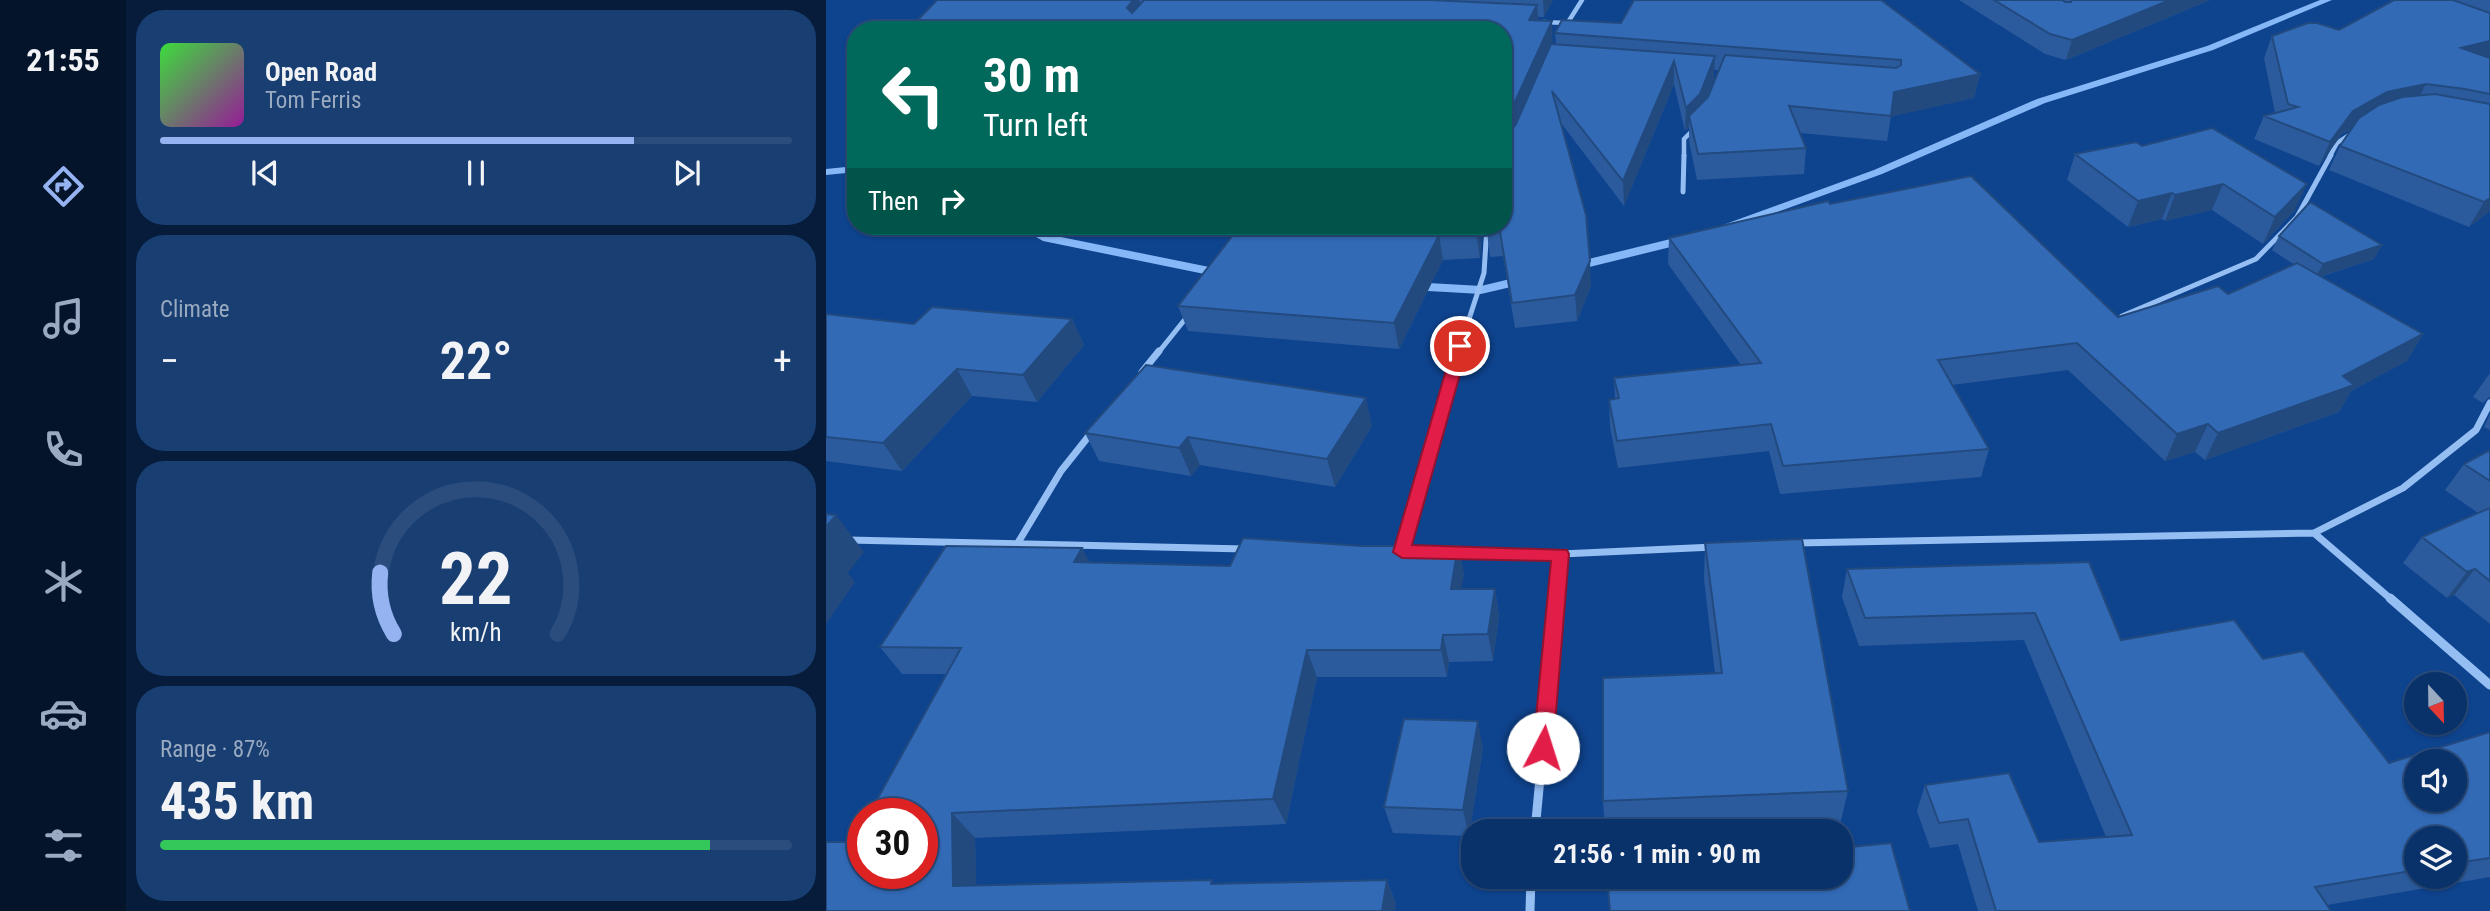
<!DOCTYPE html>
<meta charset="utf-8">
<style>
:root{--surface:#0a326a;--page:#183e72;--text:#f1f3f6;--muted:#99aac1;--line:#2a4d7e;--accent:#95b2f1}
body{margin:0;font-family:"Roboto Condensed",sans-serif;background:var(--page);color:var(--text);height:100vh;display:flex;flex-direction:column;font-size:26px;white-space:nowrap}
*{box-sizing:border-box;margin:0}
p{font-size:23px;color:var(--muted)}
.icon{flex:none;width:38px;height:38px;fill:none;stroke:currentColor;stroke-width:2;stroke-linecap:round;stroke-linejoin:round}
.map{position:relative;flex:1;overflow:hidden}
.drawer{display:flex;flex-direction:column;gap:10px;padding:10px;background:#061c3a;width:700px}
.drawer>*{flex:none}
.hud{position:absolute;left:21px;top:21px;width:665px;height:214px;border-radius:28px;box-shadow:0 2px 5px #0004,0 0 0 2px var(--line);background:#00695c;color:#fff;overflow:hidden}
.needle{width:46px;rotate:158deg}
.buttons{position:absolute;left:1578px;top:672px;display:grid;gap:14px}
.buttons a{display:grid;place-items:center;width:63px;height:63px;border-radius:50%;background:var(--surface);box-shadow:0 2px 5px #0004,0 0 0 2px var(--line);font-size:35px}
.speed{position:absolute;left:21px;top:798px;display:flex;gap:14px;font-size:35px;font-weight:700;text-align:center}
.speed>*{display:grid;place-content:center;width:91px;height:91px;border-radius:50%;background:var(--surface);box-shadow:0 2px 5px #0004,0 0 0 2px var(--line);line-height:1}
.speed .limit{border:10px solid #d22;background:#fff;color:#111}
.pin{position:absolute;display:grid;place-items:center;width:60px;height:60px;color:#fff;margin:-30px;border:4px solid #fff;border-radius:50%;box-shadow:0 2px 7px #0007}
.me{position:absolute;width:77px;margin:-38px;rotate:5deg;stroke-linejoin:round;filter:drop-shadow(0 0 5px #0008)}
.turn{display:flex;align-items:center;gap:24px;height:147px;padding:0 21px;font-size:32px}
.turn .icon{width:91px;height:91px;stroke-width:2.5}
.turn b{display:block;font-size:49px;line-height:60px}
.then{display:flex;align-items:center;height:66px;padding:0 21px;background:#0003;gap:14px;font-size:26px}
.big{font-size:52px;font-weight:700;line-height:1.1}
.drawer .card{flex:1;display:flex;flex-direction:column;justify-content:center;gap:10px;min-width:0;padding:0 24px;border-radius:28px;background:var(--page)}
.drawer .dial{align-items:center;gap:0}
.dial svg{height:182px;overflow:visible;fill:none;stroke:var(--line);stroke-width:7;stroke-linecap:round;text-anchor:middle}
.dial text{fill:var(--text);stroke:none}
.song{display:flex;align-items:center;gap:21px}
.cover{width:84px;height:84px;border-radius:10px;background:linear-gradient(135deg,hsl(120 70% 55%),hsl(300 70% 35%))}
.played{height:7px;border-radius:4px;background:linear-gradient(90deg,var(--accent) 75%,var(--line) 75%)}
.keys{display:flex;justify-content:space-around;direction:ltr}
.heat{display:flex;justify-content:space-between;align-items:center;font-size:38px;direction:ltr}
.charge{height:10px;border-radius:5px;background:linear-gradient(90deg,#34c759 87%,var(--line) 0)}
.trip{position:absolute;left:635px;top:819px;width:392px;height:70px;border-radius:28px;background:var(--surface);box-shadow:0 2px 5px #0004,0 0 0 2px var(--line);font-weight:700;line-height:70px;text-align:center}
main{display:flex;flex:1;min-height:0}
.tab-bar{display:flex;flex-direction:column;width:126px;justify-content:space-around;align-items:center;background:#04142a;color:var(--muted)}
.tab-bar .icon{width:49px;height:49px}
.tab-bar .active{color:var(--accent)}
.tab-bar b{font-size:32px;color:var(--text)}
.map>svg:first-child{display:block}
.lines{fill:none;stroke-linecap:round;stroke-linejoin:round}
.stream{fill:#86b8f8;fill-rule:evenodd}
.street-far3{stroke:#95bef3;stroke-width:4.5}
.street-far2{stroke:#95bef3;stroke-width:5}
.street-far1{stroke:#95bef3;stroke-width:7}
.street{stroke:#95bef3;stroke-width:9}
.wall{fill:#2b5b9d;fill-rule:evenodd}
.shaded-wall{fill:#234a7f}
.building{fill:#326ab6;stroke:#234a7f;stroke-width:2;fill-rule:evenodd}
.route{fill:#e11d48;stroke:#92132f;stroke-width:2}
</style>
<main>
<nav class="tab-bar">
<b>21:55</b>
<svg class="icon active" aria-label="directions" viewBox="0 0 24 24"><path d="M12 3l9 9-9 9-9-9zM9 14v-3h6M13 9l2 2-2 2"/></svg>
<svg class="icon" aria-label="music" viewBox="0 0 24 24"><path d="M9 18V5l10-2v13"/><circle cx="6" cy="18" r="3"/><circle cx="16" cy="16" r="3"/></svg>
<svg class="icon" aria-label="phone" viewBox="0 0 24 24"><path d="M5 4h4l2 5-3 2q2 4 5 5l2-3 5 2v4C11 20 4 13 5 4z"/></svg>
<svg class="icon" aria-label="climate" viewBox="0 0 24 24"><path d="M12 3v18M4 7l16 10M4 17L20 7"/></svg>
<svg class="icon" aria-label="car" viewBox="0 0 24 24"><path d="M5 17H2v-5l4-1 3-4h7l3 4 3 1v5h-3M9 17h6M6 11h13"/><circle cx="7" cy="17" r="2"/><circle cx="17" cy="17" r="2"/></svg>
<svg class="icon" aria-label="filters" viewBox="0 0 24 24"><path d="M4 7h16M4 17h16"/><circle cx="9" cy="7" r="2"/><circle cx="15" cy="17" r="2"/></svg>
</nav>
<section class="drawer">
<div class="card">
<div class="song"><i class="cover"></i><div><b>Open Road</b><p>Tom Ferris</p></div></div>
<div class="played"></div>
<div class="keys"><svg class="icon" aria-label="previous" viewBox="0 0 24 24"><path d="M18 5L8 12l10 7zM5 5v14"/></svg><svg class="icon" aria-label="pause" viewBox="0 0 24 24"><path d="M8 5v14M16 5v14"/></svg><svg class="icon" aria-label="next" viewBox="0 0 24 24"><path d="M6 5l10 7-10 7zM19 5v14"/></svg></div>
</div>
<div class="card"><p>Climate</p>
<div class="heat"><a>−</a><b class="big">22°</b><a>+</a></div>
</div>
<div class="card dial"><svg viewBox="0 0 100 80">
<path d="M14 69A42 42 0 1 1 86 69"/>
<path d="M14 69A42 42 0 0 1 8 42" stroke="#95b2f1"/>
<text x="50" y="56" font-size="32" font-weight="700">22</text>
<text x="50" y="72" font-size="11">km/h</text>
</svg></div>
<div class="card"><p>Range · 87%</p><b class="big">435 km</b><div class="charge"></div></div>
</section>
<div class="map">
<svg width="1664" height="911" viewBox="0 0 1664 911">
<rect width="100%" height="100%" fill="#0e438e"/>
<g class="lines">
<path class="stream" d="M 1494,0 L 1506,0 L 1387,50 L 1219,103 L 1056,174 L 893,233 L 889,234 L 883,230 L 1048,170 L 1211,99 L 1381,46 Z
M 30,166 L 30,172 L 0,175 L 0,169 Z
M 191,226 L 206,226 L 225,235 L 398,270 L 405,274 L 398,278 L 217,241 Z
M 861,235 L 867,239 L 865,242 L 743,272 L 737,268 L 738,265 Z
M 701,275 L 708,279 L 706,282 L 655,294 L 585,290 L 578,286 L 585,282 L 655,286 Z"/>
<path class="street-far3" d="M 717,22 L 741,23
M 739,27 L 756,0
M 858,156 L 858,139 L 870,127
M 1504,156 L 1511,143 L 1529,131"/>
<path class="street-far2" d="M 857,192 L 858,155
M 1296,316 L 1430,259 L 1471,217 L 1505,155
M 332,353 L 364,313
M 632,353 L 658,273 L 661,226"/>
<path class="street-far1" d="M 316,372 L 333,351
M 1488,533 L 1566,600
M 22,540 L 419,549
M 970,543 L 1488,533 L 1577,488 L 1650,430 L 1664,403
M 190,546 L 235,471 L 266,432
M 576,552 L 633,351
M 627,553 L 735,554 L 888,547
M 731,600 L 735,554"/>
<path class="street" d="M 1564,598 L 1664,685
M 709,831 L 731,598
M 704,911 L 705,877"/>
</g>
<path class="wall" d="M 111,0 L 727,0 L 718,17 L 712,17 L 712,21 L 727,43 L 727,44 L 730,44 L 729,33 L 795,23 L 808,0 L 1154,74 L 1148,98 L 1065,116 L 1061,141 L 974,133 L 980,148 L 978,174 L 871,180 L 863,141 L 863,127 L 859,131 L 848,84 L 798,206 L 735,123 L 765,286 L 751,321 L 689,328 L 677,256 L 664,257 L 661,232 L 677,30 ZM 888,70 L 893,70 L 882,97 L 880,100 L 888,78 Z
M 1133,0 L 1384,0 L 1240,60 L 1219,54 Z
M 1568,0 L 1664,0 L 1664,211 L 1643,227 L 1503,170 L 1514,146 L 1527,128 L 1516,134 L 1493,166 L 1428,139 L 1438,116 L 1449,113 L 1438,58 L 1446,36 L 1513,30 Z
M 1316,146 L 1469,210 L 1437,244 L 1386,210 L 1339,221 L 1336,219 L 1302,227 L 1241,180 L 1249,154 Z
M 1004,204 L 1292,317 L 1402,294 L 1469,265 L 1446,250 L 1453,236 L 1556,245 L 1548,259 L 1494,277 L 1597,334 L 1581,361 L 1525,391 L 1513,412 L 1379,460 L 1369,452 L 1339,461 L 1242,370 L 1126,385 L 1163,449 L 1155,477 L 954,494 L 943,451 L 792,468 L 784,427 L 783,400 L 789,399 L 788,378 L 915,365 L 842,264 L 843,238 Z
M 414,226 L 656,226 L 654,258 L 617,260 L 573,349 L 362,331 L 352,306 L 411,230 Z
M 0,314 L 88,324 L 246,319 L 258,345 L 211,402 L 146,396 L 76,471 L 0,461 Z
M 1664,373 L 1664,397 L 1663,397 L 1657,403 L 1647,397 Z
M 1664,414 L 1664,430 L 1658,427 Z
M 546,426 L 509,487 L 374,465 L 365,476 L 273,461 L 259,433 Z
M 1664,450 L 1664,624 L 1628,595 L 1621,598 L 1577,563 L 1596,537 L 1652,513 L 1619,490 L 1638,464 Z
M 879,543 L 1022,791 L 1014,824 L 835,831 L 779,831 L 777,801 L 889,674 L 878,579 Z
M 256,548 L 263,562 L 638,573 L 635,589 L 669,589 L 673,616 L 667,661 L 623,662 L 621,677 L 491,677 L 460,824 L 149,838 L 150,886 L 388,883 L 561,880 L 570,904 L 0,911 L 28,842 L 121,674 L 76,674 L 54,647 Z
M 1263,562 L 1295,640 L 1437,659 L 1563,763 L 1664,732 L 1664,877 L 1501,905 L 1505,911 L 1152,911 L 1132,844 L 1104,848 L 1091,811 L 1099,785 L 1213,842 L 1280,837 L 1198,640 L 1033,646 L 1016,597 L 1021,569 ZM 1591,838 L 1629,838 L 1629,877 L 1591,877 Z
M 657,748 L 643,836 L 567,833 L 558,807 Z"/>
<path class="shaded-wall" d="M 307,0 L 313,0 L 318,15 L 308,29 L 301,8 Z
M 717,0 L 727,0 L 718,17 Z
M 1344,0 L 1384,0 L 1240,60 L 1246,40 Z
M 711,5 L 713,26 L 703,20 Z
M 726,21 L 727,43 L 684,143 L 677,152 L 677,125 Z
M 1664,41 L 1664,59 L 1635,48 Z
M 889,56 L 888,78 L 873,117 L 863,116 L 863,127 L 859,131 L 860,108 Z
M 848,61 L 848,84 L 798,206 L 797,181 Z
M 1154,74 L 1148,98 L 1064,117 L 1068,92 Z
M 1600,84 L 1588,107 L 1549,115 L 1516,134 L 1493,166 L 1504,142 L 1527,111 L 1561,92 Z
M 1397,184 L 1386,210 L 1339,221 L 1349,195 Z
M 1481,184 L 1469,210 L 1437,244 L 1449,217 Z
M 1346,193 L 1336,219 L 1302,227 L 1312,201 Z
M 1664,198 L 1664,211 L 1643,227 L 1658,202 Z
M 651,226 L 656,226 L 654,258 L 650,233 Z
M 613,235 L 617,260 L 573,349 L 568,323 Z
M 1556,245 L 1548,259 L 1489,278 L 1497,264 Z
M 764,261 L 765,286 L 751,321 L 749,295 Z
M 246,319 L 258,345 L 211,402 L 197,375 Z
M 1597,334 L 1581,361 L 1525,391 L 1513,412 L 1379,460 L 1392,433 L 1517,376 Z
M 131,369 L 146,396 L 76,471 L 57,443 Z
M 540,398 L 546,426 L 509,487 L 501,459 Z
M 1382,424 L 1369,452 L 1339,461 L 1351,434 Z
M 362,437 L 374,465 L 365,476 L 353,448 Z
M 10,515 L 38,552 L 22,573 L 29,582 L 0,624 L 0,527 Z
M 632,546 L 638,573 L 631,616 L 625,589 Z
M 256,548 L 271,576 L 248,562 Z
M 1649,569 L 1628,595 L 1621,598 L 1641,572 Z
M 669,589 L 673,616 L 667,661 L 662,634 Z
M 617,635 L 623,662 L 621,677 L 615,650 Z
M 481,650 L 491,677 L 460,824 L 447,799 Z
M 652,721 L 657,748 L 643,836 L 637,810 Z
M 126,813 L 149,838 L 151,910 L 127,886 Z
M 561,880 L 570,904 L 569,911 L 556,911 Z"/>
<path class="building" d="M 111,0 L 307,0 L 301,8 L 306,13 L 318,0 L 603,0 L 711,5 L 703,20 L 726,21 L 681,119 L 677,125 L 677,30 L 82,30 Z
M 808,0 L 1055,0 L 1154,74 L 1068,92 L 1065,116 L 963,106 L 980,148 L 872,154 L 863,116 L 882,97 L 899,55 L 1070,68 L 1075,65 L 1075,60 L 729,33 L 736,20 L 795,23 Z
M 1168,0 L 1236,0 L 1239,2 L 1245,2 L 1246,0 L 1344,0 L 1246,40 L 1224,34 Z
M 1568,0 L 1627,0 L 1664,13 L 1664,41 L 1635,48 L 1664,58 L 1664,94 L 1639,89 L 1600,84 L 1561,92 L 1527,111 L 1504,142 L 1438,116 L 1472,107 L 1462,104 L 1446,36 L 1482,23 L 1491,23 L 1513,30 Z
M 725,44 L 889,56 L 874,94 L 860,108 L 848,61 L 797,181 L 726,91 L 760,215 L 764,261 L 749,295 L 686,303 L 674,232 L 661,232 L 662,226 L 677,226 L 677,141 L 690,124 Z
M 1609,94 L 1664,104 L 1664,198 L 1658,202 L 1514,146 L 1533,118 L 1553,105 L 1576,97 Z
M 1386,128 L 1481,184 L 1449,217 L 1397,184 L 1349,195 L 1346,193 L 1312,201 L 1249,154 L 1310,142 L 1316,146 Z
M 1145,176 L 1292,317 L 1392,286 L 1402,294 L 1471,263 L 1597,334 L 1517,376 L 1528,385 L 1392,433 L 1382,424 L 1351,434 L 1251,343 L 1112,360 L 1163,449 L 957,466 L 945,424 L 791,441 L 783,400 L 793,398 L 788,378 L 935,363 L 843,238 L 1002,201 L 1004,204 Z
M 1484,202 L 1556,245 L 1497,264 L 1453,236 Z
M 414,226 L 651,226 L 650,233 L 613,235 L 568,323 L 352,306 L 411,230 Z
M 106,307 L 246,319 L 197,375 L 131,369 L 57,443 L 0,437 L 0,314 L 88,324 Z
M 320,365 L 540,398 L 501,459 L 362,437 L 353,448 L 259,433 Z
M 1664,450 L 1664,481 L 1638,464 Z
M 1664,508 L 1664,581 L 1649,569 L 1641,572 L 1596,537 Z
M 0,514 L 10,515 L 0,527 Z
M 417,538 L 535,546 L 632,546 L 625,589 L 669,589 L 662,634 L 617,635 L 615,650 L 481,650 L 447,799 L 126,813 L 127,886 L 386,880 L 385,884 L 561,880 L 556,911 L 0,911 L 0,842 L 28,842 L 37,826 L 37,873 L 96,873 L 96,814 L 43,814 L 135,648 L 54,647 L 120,546 L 256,548 L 248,562 L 404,566 Z
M 976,539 L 1022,791 L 777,801 L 777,678 L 896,673 L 879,543 Z
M 1263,562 L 1295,640 L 1408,620 L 1437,659 L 1477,651 L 1563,763 L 1664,732 L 1664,858 L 1629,863 L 1629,838 L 1591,838 L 1591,870 L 1489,887 L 1505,911 L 1170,911 L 1142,819 L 1113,823 L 1099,785 L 1183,773 L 1213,842 L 1306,835 L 1209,613 L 1039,618 L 1021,569 ZM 1591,761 L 1629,761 L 1629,800 L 1591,800 Z
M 578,719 L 652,721 L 637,810 L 558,807 Z
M 1065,843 L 1084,911 L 784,911 L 781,877 L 1015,877 L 1015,848 Z"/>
<path class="route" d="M 634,341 L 642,346 L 586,545 L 741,550 L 743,554 L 727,748 L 724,755 L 717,757 L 710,755 L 707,748 L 725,561 L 576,558 L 567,552 L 627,346 Z"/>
</svg>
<div class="buttons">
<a><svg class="needle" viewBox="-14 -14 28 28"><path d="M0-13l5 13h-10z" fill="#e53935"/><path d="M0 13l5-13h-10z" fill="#99aac1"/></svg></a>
<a><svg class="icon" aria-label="sound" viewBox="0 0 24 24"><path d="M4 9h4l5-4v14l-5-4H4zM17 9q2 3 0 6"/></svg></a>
<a><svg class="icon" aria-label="layers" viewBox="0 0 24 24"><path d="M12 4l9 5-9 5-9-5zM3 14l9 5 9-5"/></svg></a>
</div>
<div class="speed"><div class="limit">30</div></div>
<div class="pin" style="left:634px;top:346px;background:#d93025"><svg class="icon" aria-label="arrive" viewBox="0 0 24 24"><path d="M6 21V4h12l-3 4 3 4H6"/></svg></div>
<svg class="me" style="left:717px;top:748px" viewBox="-20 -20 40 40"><circle r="19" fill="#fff"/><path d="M0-13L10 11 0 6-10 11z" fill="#e11d48"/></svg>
<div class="trip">21:56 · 1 min · 90 m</div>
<div class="hud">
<div class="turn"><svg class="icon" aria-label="left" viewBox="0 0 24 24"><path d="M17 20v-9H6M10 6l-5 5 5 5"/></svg><div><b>30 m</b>Turn left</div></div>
<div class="then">Then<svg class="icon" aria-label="right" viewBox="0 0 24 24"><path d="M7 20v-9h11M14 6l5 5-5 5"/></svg></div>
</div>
</div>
</main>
